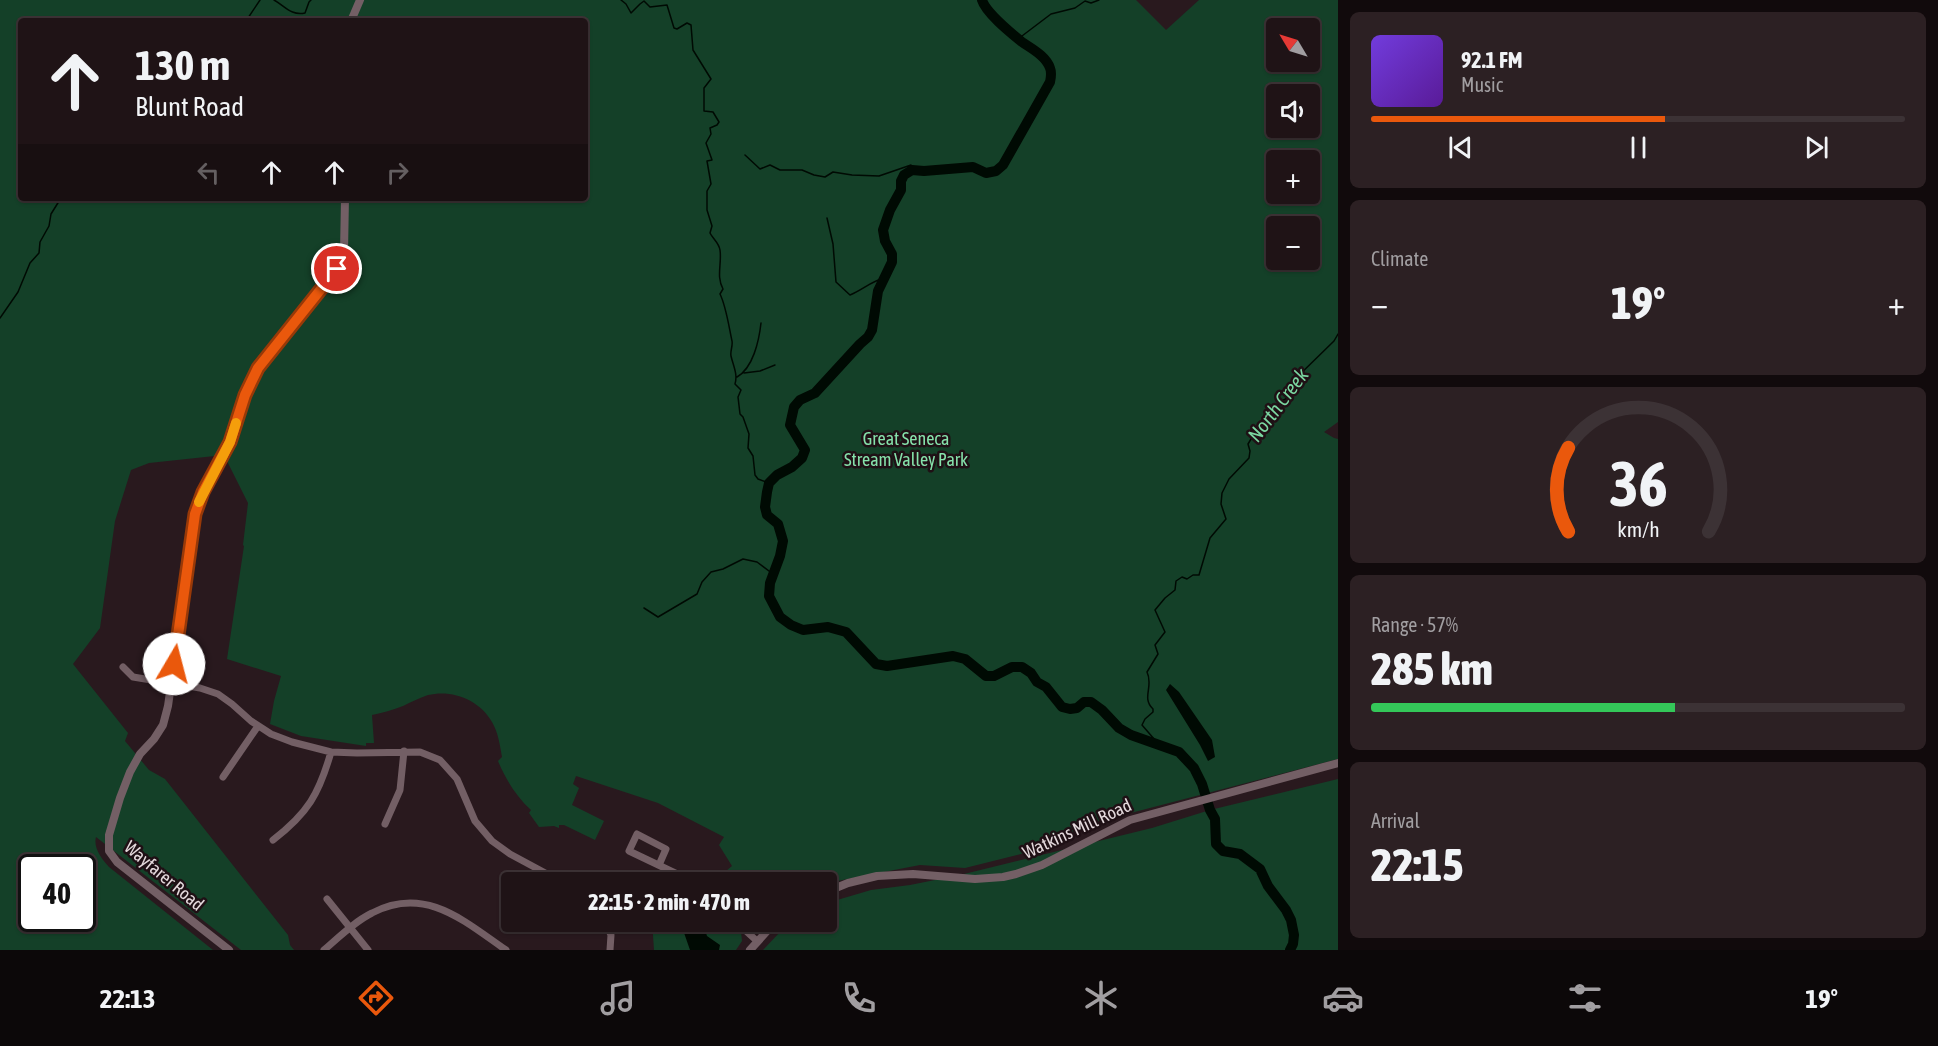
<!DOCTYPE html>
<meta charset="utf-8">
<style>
:root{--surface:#1f1316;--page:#2c2023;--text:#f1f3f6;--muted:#a19ea1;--line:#3c3235;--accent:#ea580c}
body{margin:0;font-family:"Asap Condensed",sans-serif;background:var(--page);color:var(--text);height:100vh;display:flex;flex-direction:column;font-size:22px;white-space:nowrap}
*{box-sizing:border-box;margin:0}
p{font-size:20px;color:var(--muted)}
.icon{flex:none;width:33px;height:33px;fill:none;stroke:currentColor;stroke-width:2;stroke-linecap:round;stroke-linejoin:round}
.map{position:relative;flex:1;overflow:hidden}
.side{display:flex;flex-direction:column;gap:12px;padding:12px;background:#110a0c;width:600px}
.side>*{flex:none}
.hud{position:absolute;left:18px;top:18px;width:570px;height:183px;border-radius:6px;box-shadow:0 2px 4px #0004,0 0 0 2px var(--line);background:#1f1316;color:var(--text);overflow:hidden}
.needle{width:39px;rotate:308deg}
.controls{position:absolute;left:1266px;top:18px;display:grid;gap:12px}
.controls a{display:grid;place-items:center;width:54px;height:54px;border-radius:6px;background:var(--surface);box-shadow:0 2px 4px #0004,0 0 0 2px var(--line);font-size:30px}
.speed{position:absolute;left:18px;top:854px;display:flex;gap:12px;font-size:30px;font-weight:700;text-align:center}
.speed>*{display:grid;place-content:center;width:78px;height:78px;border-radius:50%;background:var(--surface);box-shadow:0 2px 4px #0004,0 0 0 2px var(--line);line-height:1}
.speed .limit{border:3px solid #111;border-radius:9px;background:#fff;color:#111}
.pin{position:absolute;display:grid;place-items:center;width:51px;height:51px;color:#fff;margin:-26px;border:3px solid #fff;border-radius:50%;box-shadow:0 2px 6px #0007}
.me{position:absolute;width:66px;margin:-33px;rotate:8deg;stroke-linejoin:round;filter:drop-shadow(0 0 4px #0008)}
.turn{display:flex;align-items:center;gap:21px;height:126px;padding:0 18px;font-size:27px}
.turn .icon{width:78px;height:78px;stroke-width:2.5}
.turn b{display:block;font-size:42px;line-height:51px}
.lanes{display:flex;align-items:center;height:57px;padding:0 18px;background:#0003;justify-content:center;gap:30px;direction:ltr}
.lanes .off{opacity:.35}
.big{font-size:45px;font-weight:800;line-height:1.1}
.side .widget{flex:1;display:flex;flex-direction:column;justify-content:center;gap:9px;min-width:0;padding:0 21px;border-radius:9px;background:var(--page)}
.side .dial{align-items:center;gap:0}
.dial svg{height:156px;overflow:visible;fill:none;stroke:var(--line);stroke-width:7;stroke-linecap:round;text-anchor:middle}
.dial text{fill:var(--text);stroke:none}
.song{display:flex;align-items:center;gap:18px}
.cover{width:72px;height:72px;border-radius:9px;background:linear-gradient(135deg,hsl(260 70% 55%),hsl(270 70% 35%))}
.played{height:6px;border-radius:3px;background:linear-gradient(90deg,var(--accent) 55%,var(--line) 55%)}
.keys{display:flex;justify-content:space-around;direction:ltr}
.heat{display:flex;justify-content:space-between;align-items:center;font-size:33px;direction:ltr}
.charge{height:9px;border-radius:4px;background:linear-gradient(90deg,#34c759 57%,var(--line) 0)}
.trip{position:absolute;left:501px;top:872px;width:336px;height:60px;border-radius:6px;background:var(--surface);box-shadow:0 2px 4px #0004,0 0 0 2px var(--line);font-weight:800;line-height:60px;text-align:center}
.menu{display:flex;height:96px;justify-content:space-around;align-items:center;background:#0c0809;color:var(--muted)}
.menu .icon{width:42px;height:42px}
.menu .on{color:var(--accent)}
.menu b{font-size:27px;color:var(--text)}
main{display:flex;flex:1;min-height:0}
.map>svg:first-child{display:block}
.green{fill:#144028;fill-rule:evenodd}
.water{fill:#000a03}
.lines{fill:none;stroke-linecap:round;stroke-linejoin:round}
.stream{stroke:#000a03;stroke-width:1.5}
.river{stroke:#000a03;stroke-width:10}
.minor{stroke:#735f65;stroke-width:7}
.tertiary{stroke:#735f65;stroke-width:8}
.route-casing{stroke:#983908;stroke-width:15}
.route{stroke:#ea580c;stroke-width:10}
.slow{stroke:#f59e0b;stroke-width:10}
.labels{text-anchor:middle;stroke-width:5;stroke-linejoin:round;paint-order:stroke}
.park-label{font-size:18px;fill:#86e2ab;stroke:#1f1015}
.street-label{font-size:18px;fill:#e4d9dc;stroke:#1f1015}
.water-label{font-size:20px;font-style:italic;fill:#7bd7a1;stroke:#1f1015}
</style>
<main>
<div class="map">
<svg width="1338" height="950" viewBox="0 0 1338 950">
<rect width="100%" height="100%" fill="#29191e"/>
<path class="green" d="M 0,0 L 1136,0 L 1166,30 L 1199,0 L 1338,0 L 1338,422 L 1324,432 L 1334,438 L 1338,439 L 1338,759 L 1096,822 L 1041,849 L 965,868 L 920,865 L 827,883 L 713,882 L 732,866 L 719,845 L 724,837 L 658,803 L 576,776 L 573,784 L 579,788 L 572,805 L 604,821 L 595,840 L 564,825 L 559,825 L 559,828 L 554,826 L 539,827 L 529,813 L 531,810 C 516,796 506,780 498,761 L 502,757 C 500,745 498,732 492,722 C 480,700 452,689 428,695 C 419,698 411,702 403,706 C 393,710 382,713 372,715 L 374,743 L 366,743 L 366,746 L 301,736 L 270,724 L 274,701 L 281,676 L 227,659 L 244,546 L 243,545 L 248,503 L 224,455 L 149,463 L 131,470 L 115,521 L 100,628 L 73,664 L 128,733 L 125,741 L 149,770 L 165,779 L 288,935 L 290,945 L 294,950 L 241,950 L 96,837 C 93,848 102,859 109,867 L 213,950 L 0,950 ZM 21,21 L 585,21 L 585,198 L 21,198 ZM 1276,28 L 1310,28 L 1310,62 L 1276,62 ZM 1276,94 L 1310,94 L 1310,128 L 1276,128 ZM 1276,160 L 1310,160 L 1310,194 L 1276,194 ZM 1276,226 L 1310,226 L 1310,260 L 1276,260 ZM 32,867 L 82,867 L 82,918 L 32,918 Z
M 1338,779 L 1338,950 L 763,950 L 781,931 L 794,921 L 826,921 L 827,903 L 871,890 L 910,885 L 960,875 L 1152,828 L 1210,810 Z
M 652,921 L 730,921 L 741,932 L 742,941 L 736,950 L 654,950 Z"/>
<path class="water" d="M 1170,684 L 1179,692 L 1212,740 L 1215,757 L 1208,761 L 1200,745 L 1166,690 Z
M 682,921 L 700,921 L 703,924 L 707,936 L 720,945 L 719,950 L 690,950 L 682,927 Z"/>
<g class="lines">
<path class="stream" d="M 274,0 C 285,6 291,16 305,13 L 309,2 L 311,0
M 621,0 L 626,4 L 631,13 L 640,4 L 644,1 L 650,7 L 667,5 L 674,28 L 677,29 L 687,23 L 691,25 L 693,50 L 711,79 L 704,88 L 704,111 L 713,112 L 719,122 L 717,125 L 710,128 L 711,134 L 706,143 L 712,160 L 707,161 L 711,184 L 707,191 L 707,210 L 712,226 L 710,233 C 713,239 719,243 720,250 C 722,264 716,276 723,289 L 720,294 C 726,306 729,327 732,341 C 733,346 730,351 731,356 C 733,365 738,374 735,384 L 741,390 L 738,397 L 740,414 L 743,417 L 749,434 L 748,448 L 753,456 L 755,475 L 758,479 L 769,483
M 246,21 L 260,0
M 1018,39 L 1051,14 L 1075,8 L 1085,1 L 1091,3 L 1099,0
M 745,155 L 760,169 L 770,165 L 780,170 L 802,170 L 814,175 L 825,177 L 833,172 L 852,175 L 879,176 L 911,165 L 912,170
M 827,218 L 833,244 L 836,282 L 850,295 C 862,290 872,281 884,278
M 0,318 L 18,292 L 30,263 L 39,253 L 40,242 L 49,226 L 51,214 L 61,198
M 744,373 L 760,371 L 775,365
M 737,377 C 753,368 759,341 761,323
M 644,608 L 658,617 L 697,594 L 702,582 L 711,572 L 723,569 L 743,559 L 757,562 L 773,574
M 1161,747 L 1142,725 L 1145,719 L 1153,712 L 1153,709 C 1141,698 1154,686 1147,672 L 1158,654 L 1155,645 L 1165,632 L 1155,610 L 1165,598 L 1175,590 L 1176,581 L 1182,577 L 1187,579 L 1193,575 L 1199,575 L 1210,538 L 1226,519 L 1221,504 L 1222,493 L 1229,479 L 1249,458 L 1250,451 L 1248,444 L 1262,421 L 1272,420 L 1275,416 L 1279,402 L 1288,398 L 1291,383 L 1334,341 L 1338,334"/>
<path class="river" d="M 982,0 C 986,13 1011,33 1022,42 C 1032,49 1046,56 1050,68 C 1052,73 1051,77 1050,82 L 1003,165 L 996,171 L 986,173 L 973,167 L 924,171 L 912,170 L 904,175 L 901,181 L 901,190 L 890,210 L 883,230 L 885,241 L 892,254 L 892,262 L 878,291 L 872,330 L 868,337 L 860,344 L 815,393 L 800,400 L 794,407 L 790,425 L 805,450 L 802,458 L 792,467 L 777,475 L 769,483 L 767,492 L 765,507 L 767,515 L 778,524 L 783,541 L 780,556 L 770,583 L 769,596 L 780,617 L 791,625 L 803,630 L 828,627 L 846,632 L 876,664 L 887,666 L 953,656 L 965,659 L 986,676 L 994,676 L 1012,667 L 1022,667 L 1031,673 L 1037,682 L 1046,687 L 1062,707 L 1070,709 L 1077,708 L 1084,702 L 1091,702 L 1102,710 L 1119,728 L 1131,735 L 1179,752 L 1194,768 L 1202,784 L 1210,810 L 1215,819 L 1216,844 L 1223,851 L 1240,854 L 1260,869 L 1268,886 L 1286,910 L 1291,920 L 1294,935 L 1293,944 L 1290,950"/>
<path class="minor" d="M 123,667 L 133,677 L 200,688 L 218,694 L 232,704 L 251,721 L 271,734 L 292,742 L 331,752 L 357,753 L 420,752 L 440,760 L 457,779 L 475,821 L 492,841 L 510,854 L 562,882
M 223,777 L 258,726
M 385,824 L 400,790 L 404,751
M 273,840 C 308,813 319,794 331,752
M 659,865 L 666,849 L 637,834 L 629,851 L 694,882
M 327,899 L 368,950
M 605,921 L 611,935 L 610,950
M 735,921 L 757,941
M 324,950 C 339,937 354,922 372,913 C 425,885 464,921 506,950"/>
<path class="tertiary" d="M 351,21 L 360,0
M 826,892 L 848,883 L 877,876 L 913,874 L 975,879 L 1003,877 L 1016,874 L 1042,865 L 1130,820 L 1338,763
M 229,950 L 117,862 L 109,851 L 109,835 L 120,798 L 130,772 L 140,754 L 154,739 L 163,725 L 168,706 L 195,515 L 203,492 L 230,443 L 245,395 L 258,368 L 341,261 L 344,252 L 345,198
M 750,950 L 776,921"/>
</g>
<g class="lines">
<defs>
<path id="route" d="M 174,664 L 195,514 L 203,492 L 230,442 L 245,395 L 258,368 L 337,269"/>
</defs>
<use href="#route" class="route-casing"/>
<use href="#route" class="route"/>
<path class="slow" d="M 199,502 L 230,442 L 236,423"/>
</g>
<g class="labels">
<g class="park-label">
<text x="906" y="445">Great Seneca<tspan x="906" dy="21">Stream Valley Park</tspan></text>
</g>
<g class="street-label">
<text transform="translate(1077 829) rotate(-25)" y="6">Watkins Mill Road</text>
<text transform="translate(164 876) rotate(40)" y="6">Wayfarer Road</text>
</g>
<g class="water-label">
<text transform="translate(1278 405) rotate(-53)" y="7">North Creek</text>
</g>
</g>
</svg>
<div class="controls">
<a><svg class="needle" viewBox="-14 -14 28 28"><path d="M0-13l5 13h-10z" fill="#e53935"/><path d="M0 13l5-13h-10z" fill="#a19ea1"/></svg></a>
<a><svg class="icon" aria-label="sound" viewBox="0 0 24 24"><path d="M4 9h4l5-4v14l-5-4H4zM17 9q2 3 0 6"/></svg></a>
<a>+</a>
<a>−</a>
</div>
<div class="speed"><div class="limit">40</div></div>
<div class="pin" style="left:337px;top:269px;background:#d93025"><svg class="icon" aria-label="arrive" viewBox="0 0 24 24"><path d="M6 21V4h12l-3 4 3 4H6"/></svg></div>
<svg class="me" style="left:174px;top:664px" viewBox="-20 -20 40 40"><circle r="19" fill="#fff"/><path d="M0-13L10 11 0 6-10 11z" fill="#ea580c"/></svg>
<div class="trip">22:15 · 2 min · 470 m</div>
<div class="hud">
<div class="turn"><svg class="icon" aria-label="ahead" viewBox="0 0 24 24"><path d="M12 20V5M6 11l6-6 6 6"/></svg><div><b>130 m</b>Blunt Road</div></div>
<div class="lanes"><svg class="icon off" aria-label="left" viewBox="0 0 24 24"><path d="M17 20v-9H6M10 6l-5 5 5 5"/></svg><svg class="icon" aria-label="ahead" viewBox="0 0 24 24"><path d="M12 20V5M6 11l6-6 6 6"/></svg><svg class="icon" aria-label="ahead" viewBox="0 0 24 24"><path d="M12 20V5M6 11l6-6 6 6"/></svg><svg class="icon off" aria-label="right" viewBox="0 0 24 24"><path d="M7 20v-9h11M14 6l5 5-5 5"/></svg></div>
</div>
</div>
<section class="side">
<div class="widget">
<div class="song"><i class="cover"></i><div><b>92.1 FM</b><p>Music</p></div></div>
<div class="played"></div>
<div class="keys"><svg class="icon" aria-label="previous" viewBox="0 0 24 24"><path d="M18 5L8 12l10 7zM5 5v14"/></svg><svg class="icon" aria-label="pause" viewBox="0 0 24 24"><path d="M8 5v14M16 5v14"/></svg><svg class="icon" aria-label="next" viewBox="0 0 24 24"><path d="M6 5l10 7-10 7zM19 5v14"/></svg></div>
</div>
<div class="widget"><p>Climate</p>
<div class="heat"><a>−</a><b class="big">19°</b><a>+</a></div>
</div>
<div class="widget dial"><svg viewBox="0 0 100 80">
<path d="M14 69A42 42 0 1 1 86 69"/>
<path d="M14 69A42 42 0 0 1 14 26" stroke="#ea580c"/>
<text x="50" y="56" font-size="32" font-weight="700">36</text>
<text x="50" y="72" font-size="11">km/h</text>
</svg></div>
<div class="widget"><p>Range · 57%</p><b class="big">285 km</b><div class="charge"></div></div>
<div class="widget"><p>Arrival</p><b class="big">22:15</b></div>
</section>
</main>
<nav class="menu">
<b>22:13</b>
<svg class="icon on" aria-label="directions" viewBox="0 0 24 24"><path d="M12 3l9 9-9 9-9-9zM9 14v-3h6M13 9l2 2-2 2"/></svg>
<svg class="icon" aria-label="music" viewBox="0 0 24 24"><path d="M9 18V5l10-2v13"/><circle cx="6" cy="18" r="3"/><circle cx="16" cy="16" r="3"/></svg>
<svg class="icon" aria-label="phone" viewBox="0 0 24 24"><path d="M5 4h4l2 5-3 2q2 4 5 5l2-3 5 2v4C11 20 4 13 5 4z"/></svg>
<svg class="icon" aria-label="climate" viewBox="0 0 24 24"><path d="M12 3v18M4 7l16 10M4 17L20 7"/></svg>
<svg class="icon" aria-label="car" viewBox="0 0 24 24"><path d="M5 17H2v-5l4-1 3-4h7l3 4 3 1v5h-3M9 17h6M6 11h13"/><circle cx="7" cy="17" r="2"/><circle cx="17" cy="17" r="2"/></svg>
<svg class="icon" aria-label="filters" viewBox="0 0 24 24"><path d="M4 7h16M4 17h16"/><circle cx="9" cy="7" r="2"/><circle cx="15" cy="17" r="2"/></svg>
<b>19°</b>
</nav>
